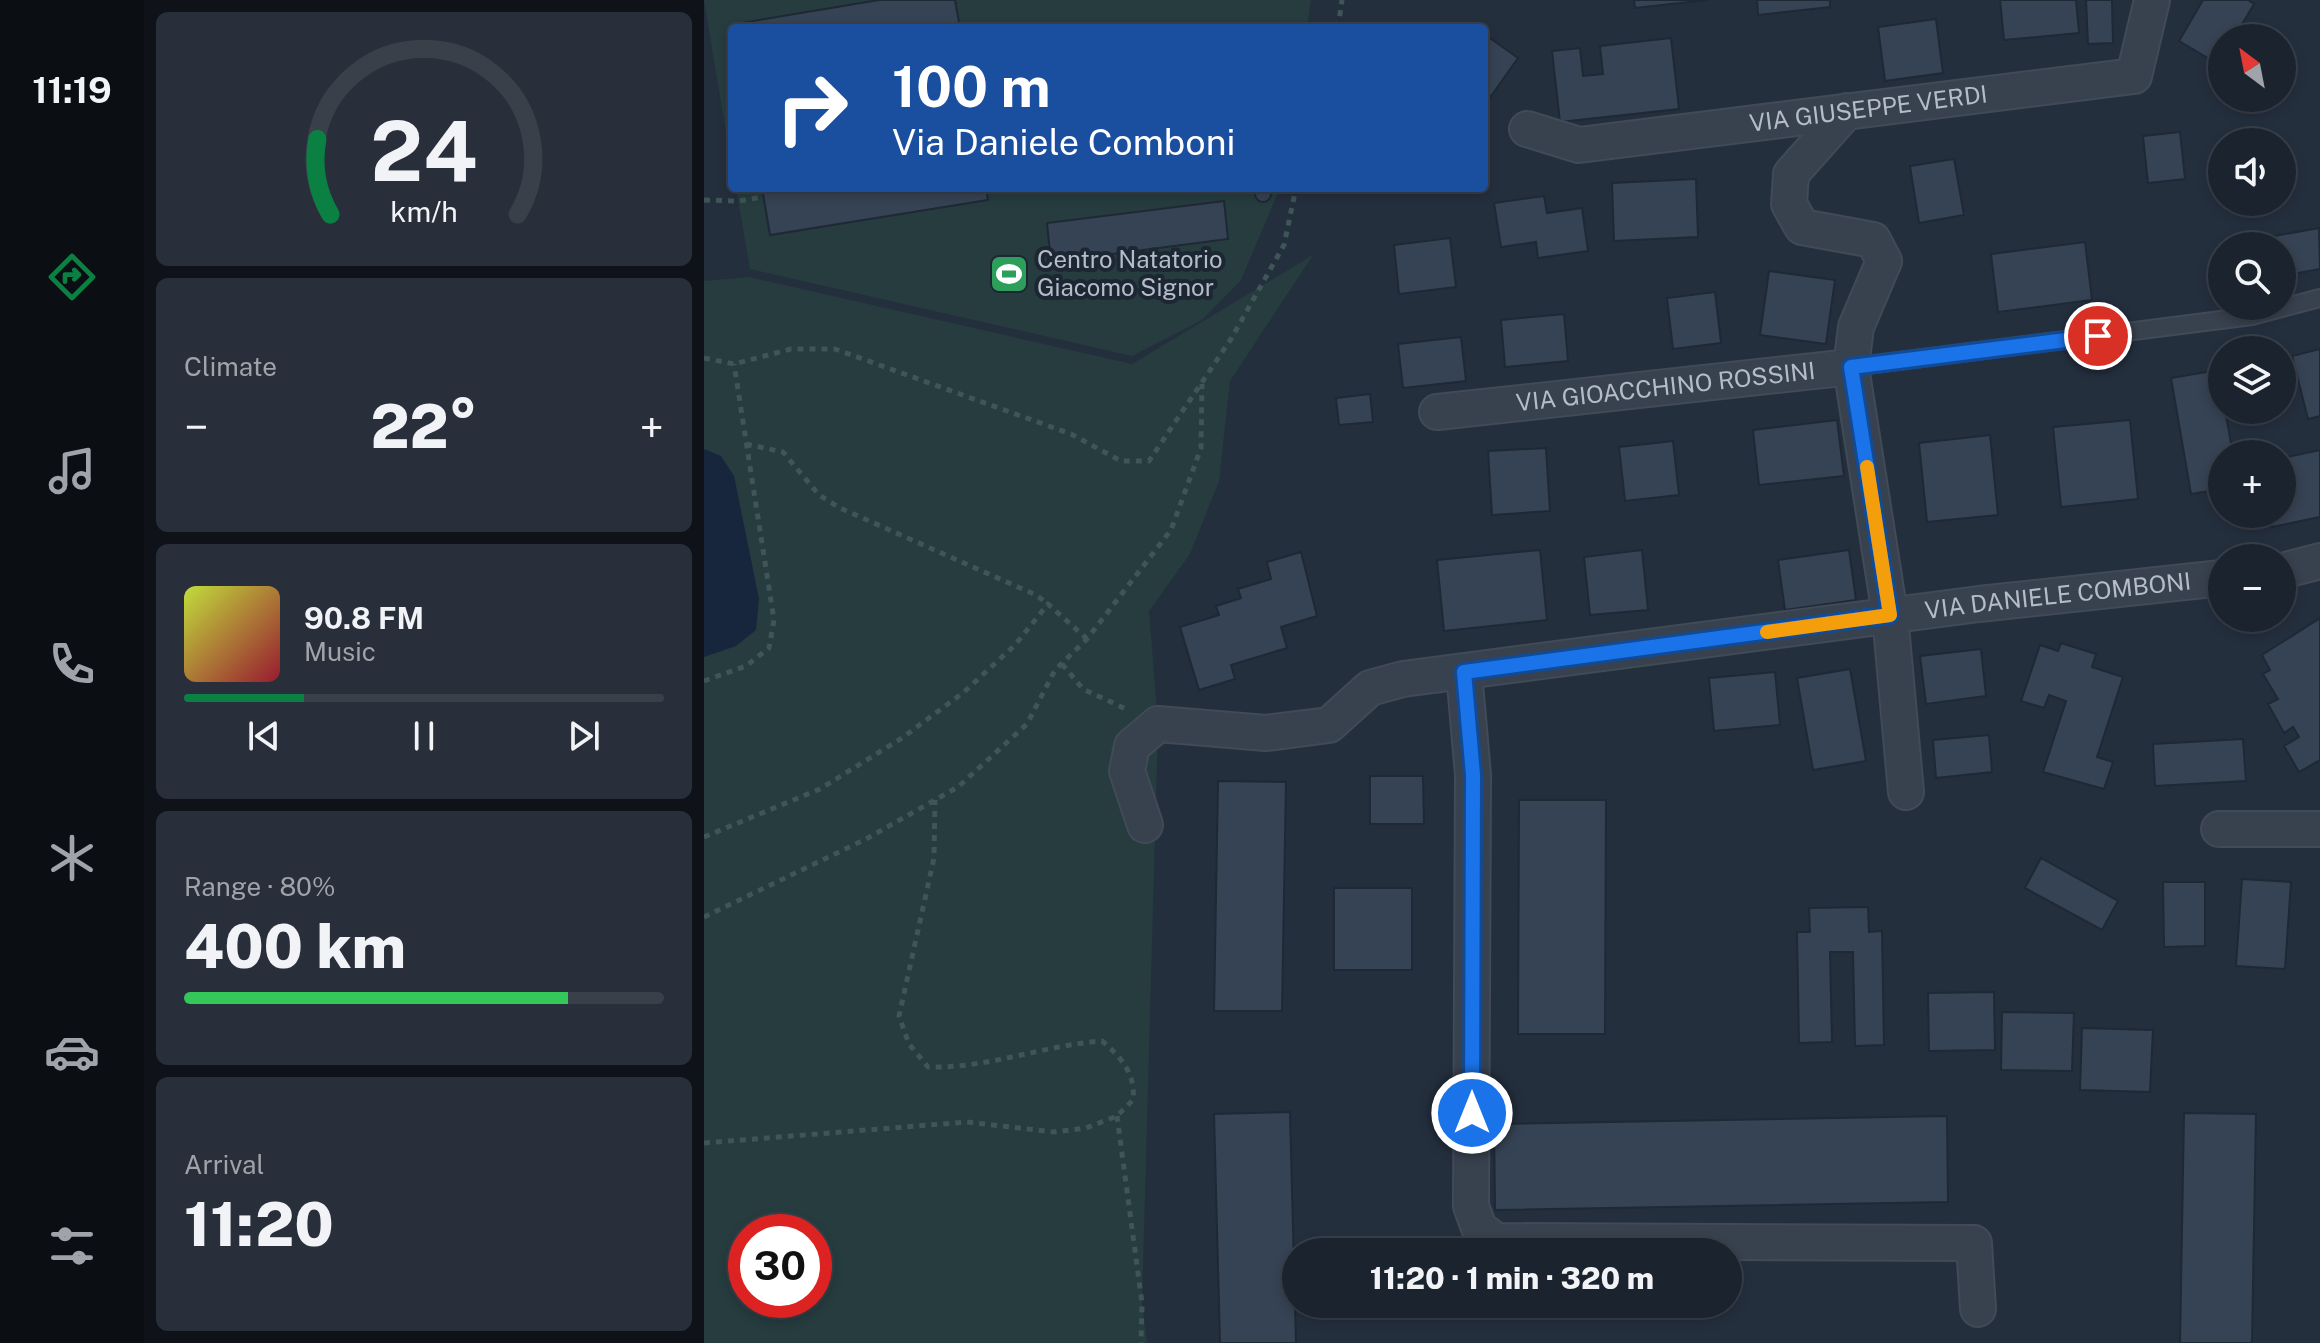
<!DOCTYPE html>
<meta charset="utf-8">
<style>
:root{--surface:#1b232e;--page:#282f3a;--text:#f1f3f6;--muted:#a0a4aa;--line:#39404a;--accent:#0b8043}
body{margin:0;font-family:"Public Sans",sans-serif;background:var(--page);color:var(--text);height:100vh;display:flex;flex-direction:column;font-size:30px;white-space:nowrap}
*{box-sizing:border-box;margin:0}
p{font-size:26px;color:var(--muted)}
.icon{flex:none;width:44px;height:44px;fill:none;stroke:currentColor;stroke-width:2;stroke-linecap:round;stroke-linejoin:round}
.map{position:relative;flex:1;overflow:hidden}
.panel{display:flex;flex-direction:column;gap:12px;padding:12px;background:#0f1319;width:560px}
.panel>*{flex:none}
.guide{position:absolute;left:24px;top:24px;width:760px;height:168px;border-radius:8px;box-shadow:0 4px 12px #0003,0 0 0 2px var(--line);background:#1a4fa0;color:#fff;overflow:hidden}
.needle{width:52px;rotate:328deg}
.buttons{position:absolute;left:1504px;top:24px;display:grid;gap:16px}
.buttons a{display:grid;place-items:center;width:88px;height:88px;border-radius:50%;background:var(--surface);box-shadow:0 4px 12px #0003,0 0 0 2px var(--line);font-size:40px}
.speed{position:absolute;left:24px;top:1214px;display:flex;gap:16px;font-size:40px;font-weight:700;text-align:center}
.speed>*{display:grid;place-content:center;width:104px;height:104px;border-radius:50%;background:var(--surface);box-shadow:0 4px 12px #0003,0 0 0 2px var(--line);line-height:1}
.speed .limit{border:12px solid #d22;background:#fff;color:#111}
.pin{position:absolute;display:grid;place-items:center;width:68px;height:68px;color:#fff;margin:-34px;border:4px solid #fff;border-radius:50%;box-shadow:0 2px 8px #0007}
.me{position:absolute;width:88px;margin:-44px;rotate:0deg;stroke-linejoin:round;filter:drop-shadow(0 0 6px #0008)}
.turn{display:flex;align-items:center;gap:28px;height:168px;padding:0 32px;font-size:36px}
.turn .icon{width:104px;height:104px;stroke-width:2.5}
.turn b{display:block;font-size:56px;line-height:68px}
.big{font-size:60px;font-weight:800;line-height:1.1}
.panel .widget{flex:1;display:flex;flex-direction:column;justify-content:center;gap:12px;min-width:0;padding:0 28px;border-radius:12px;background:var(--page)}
.panel .dial{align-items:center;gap:0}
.dial svg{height:208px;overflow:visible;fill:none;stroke:var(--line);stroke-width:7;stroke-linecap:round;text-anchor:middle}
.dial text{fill:var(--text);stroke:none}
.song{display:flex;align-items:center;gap:24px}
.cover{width:96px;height:96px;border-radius:12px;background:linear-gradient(135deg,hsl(70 70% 55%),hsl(350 70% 35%))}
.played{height:8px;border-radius:4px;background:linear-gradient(90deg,var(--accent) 25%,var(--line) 25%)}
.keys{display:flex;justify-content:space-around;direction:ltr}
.heat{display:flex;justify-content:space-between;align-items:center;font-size:44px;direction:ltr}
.charge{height:12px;border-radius:6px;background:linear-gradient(90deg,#34c759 80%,var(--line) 0)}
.trip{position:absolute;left:578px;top:1238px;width:460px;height:80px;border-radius:40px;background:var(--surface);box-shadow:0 4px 12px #0003,0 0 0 2px var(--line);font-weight:800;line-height:80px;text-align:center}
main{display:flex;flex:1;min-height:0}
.dock{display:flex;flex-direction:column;width:144px;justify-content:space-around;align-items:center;background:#0b0e12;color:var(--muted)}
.dock .icon{width:56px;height:56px}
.dock .on{color:var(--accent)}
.dock b{font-size:36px;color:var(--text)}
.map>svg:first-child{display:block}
.green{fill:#263c3f;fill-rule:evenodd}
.water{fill:#17263c}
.building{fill:#364354;stroke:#1f2835;stroke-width:2}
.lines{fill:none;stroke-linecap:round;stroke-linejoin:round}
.lane-casing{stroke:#414a57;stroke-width:20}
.street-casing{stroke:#414a57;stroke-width:38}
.path{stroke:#3f5557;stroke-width:5;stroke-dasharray:6 6;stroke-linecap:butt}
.lane{stroke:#38414e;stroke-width:16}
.street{stroke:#38414e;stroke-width:34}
.route-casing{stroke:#114b97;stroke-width:20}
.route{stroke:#1a73e8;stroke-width:14}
.slow{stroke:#f59e0b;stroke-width:14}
.labels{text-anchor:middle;stroke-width:8;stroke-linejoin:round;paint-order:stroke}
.street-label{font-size:24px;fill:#b4bcc9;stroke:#1d2633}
.poi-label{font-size:24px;fill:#b4bcc9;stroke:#1d2633;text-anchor:start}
</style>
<main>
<nav class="dock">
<b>11:19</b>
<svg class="icon on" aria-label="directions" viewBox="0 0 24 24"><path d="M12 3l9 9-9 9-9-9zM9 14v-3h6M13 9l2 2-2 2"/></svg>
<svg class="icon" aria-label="music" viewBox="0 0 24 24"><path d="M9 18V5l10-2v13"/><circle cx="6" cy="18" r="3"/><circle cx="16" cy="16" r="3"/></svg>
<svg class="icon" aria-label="phone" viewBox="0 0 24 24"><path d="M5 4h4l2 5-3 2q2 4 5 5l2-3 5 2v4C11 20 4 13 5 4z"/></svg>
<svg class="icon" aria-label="climate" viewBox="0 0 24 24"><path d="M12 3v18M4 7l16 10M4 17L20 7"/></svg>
<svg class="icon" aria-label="car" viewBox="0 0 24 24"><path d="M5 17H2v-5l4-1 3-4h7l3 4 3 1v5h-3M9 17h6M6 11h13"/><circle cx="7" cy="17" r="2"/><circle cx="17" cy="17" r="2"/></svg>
<svg class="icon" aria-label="filters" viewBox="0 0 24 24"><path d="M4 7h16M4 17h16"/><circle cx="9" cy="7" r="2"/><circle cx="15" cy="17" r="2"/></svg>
</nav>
<section class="panel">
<div class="widget dial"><svg viewBox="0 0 100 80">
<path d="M14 69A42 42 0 1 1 86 69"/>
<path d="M14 69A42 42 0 0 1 9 40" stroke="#0b8043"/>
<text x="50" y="56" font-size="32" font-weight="700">24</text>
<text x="50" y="72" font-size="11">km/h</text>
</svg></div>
<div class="widget"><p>Climate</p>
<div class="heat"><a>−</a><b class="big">22°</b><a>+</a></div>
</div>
<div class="widget">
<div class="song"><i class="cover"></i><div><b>90.8 FM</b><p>Music</p></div></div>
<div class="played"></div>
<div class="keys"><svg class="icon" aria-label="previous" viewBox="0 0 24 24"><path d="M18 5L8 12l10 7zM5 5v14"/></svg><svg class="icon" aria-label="pause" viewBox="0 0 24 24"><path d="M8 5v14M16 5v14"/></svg><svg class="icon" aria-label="next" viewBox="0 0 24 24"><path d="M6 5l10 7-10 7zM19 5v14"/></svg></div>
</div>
<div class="widget"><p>Range · 80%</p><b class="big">400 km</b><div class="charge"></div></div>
<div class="widget"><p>Arrival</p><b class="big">11:20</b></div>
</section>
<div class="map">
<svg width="1616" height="1343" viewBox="0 0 1616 1343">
<rect width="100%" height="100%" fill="#242f3e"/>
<path class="green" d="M 0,0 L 607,0 L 603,28 L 28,28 L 28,168 Z
M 32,188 L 576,188 L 537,280 L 498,320 L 428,356 L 46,269 Z
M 609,255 L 526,381 L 515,481 L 486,554 L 445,611 L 454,724 L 438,1303 L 443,1343 L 0,1343 L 0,281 L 45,277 L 428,364 ZM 42,1232 L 110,1232 L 110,1300 L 42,1300 Z"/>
<path class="water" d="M 0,449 L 17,456 L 30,476 L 55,599 L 52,630 L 32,646 L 0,657 Z"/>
<path class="building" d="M 175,0 L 251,0 L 256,28 L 32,28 L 31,24 Z
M 930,0 L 1004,0 L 931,8 Z
M 1053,0 L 1126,0 L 1126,7 L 1054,15 Z
M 1296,0 L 1372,0 L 1375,33 L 1300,40 Z
M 1382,0 L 1408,0 L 1409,43 L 1384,44 Z
M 1499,0 L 1544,0 L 1550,4 L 1530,38 L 1518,38 L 1514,64 L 1475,41 Z
M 1232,19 L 1239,73 L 1181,81 L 1174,27 Z
M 780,34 L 814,58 L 780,106 Z
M 967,38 L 975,109 L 856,122 L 848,51 L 876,48 L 879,76 L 899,74 L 896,46 Z
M 1476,132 L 1481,179 L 1444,183 L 1439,136 Z
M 1250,159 L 1260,215 L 1215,223 L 1206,166 Z
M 992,179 L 994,237 L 910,241 L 908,183 Z
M551 194a8 8 0 1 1 16 0a8 8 0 1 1-16 0Z
M 58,188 L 282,188 L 284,200 L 66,235 Z
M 840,196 L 843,213 L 878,208 L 884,251 L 834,258 L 832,242 L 797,247 L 790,203 Z
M 520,201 L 524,239 L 347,262 L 343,223 Z
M 1615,228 L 1616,269 L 1578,276 L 1578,246 L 1543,246 L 1542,241 Z
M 746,238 L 752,287 L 695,294 L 690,245 Z
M 1381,242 L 1388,300 L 1294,312 L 1287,254 Z
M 1065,271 L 1131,280 L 1122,344 L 1056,335 Z
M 1011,292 L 1017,343 L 969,349 L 963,298 Z
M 860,314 L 864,361 L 801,367 L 797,320 Z
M 757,337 L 762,381 L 699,388 L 694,344 Z
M 1616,349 L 1616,416 L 1604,419 L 1588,356 Z
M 1514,370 L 1518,410 L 1521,410 L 1529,454 L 1518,454 L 1518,489 L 1487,494 L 1467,378 Z
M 666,394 L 669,422 L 635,425 L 632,398 Z
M 1133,420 L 1140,476 L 1055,485 L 1049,430 Z
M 1426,420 L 1434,499 L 1357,507 L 1349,427 Z
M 1286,435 L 1294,515 L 1223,522 L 1215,443 Z
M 969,441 L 975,495 L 921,501 L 915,447 Z
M 842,448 L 846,511 L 788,515 L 784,451 Z
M 1616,450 L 1616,517 L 1568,527 L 1565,514 L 1578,514 L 1578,458 Z
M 836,550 L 843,620 L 740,631 L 733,560 Z
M 938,550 L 944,610 L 886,615 L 880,557 Z
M 1145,550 L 1152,600 L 1081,610 L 1074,560 Z
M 597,552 L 613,616 L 577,627 L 583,648 L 527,665 L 531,679 L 495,690 L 476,627 L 515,615 L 512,606 L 537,598 L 534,589 L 567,579 L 563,562 Z
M 1616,618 L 1616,760 L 1595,772 L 1580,746 L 1595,737 L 1589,727 L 1580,733 L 1564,704 L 1574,699 L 1559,674 L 1566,670 L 1558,655 Z
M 1357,643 L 1392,654 L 1388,667 L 1419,677 L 1393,757 L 1409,762 L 1400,789 L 1339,772 L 1362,701 L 1345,695 L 1340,708 L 1317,701 L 1336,645 L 1354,651 Z
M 1277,649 L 1282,696 L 1222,704 L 1216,656 Z
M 1146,669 L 1162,761 L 1109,770 L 1093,678 Z
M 1071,672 L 1076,725 L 1010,731 L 1005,678 Z
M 1285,735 L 1288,772 L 1232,778 L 1229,740 Z
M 1539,739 L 1542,781 L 1451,786 L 1449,744 Z
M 666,776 L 719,776 L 720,824 L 666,824 Z
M 514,781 L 582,782 L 578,1011 L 510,1011 Z
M 815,800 L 902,800 L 901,1034 L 814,1034 Z
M 1337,858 L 1414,901 L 1398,930 L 1321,888 Z
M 1538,879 L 1587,882 L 1581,969 L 1532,966 Z
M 1459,882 L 1501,882 L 1501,946 L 1460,947 Z
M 630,888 L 708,888 L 708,970 L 630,970 Z
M 1164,907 L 1165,932 L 1178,931 L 1180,1045 L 1151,1046 L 1149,952 L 1126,952 L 1128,1042 L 1095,1043 L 1093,932 L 1106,932 L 1105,908 Z
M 1290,992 L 1291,1050 L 1225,1051 L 1224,993 Z
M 1298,1012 L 1370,1013 L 1368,1071 L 1297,1070 Z
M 1378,1028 L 1449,1030 L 1446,1092 L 1376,1090 Z
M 586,1112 L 592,1343 L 516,1343 L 510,1114 Z
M 1480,1113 L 1552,1114 L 1548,1343 L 1476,1343 Z
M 1243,1116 L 1244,1202 L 791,1210 L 790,1124 Z"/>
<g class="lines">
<defs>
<path id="lane" d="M 1147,367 L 1548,316 L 1616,298"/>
<g id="street">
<path d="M 1143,111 L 1087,174 L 1085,204 L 1098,227 L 1169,240 L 1180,261 L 1152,327 L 1147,367 L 1186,615 L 1202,792"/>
<path id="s1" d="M 823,129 L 875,145 L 1430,76 L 1448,0"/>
<path id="s2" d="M 733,412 L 1147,367"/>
<path d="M 1578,571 L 1616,561"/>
<path d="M 760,672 L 769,775 L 767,1206 L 775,1228 L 792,1241 L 1270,1243 L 1274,1309"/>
<path id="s3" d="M 441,825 L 423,771 L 428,746 L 454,724 L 562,733 L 625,725 L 666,688 L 699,679 L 1275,604 L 1518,578"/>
<path d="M 1515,829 L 1616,829"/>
</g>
</defs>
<use href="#lane" class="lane-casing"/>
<use href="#street" class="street-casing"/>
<path class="path" d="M 634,28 L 638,0
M 0,200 L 34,201 L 59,197
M 0,358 L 30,364 L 87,349 L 131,349 L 367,434 L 417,461 L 445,461 L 527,339 L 580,245 L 592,188
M 42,444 L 79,452 L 115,495 L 136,508 L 332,595 L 344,604
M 358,664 L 379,689 L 424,710
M 0,681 L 42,666 L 65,648 L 70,620 L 30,364
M 0,837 L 116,789 L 198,738 L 260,692 L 311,645 L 344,604 L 383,639
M 0,917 L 162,839 L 254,787 L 323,724 L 351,670 L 383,639 L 467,530 L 497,448 L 498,384
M 413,1116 L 438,1303 L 437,1343
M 0,1143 L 263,1122 L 350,1132 L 382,1128 L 413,1116 L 429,1100 C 432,1074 417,1057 398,1041 C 340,1045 283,1069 224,1067 L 205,1044 L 195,1016 L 230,858 L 231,800"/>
<use href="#lane" class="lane"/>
<use href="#street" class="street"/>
</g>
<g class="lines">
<defs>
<path id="route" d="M 768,1113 L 769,775 L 760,672 L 1186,615 L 1147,367 L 1394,336"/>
</defs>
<use href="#route" class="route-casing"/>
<use href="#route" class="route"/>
<path class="slow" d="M 1063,632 L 1186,615 L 1163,467"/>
</g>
<defs>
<symbol id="stadium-square" viewBox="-11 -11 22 22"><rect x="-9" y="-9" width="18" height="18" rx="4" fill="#2e9e5b" stroke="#1d2633"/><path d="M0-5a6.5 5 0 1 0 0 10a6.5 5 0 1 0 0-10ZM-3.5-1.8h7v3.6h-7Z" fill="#fff"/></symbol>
</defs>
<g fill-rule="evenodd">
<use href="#stadium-square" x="283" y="252" width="44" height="44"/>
</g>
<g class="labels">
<g class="street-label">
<text dy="8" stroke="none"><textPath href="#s1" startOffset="346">VIA GIUSEPPE VERDI</textPath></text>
<text dy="8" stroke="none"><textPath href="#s2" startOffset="230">VIA GIOACCHINO ROSSINI</textPath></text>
<text dy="8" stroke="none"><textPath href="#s3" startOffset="1038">VIA DANIELE COMBONI</textPath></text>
</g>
<g class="poi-label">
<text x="333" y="268">Centro Natatorio<tspan x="333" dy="28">Giacomo Signor</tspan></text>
</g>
</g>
</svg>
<div class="buttons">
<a><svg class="needle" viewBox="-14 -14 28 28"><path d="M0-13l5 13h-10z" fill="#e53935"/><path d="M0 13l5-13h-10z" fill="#a0a4aa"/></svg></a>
<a><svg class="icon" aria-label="sound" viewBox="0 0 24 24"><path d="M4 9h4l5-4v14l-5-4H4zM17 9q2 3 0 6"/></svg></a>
<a><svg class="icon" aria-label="search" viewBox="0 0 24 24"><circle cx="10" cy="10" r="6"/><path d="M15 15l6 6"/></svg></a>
<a><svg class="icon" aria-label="layers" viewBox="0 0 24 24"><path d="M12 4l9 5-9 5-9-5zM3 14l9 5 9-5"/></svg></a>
<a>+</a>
<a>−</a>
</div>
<div class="speed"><div class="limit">30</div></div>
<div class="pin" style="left:1394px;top:336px;background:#d93025"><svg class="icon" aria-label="arrive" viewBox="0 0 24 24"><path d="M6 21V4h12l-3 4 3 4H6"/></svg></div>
<svg class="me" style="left:768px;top:1113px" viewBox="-20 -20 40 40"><circle r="17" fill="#1a73e8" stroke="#fff" stroke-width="3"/><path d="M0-11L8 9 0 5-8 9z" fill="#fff"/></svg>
<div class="trip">11:20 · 1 min · 320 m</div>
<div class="guide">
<div class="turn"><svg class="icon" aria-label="right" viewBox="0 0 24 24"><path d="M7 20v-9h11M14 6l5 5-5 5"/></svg><div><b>100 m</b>Via Daniele Comboni</div></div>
</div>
</div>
</main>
